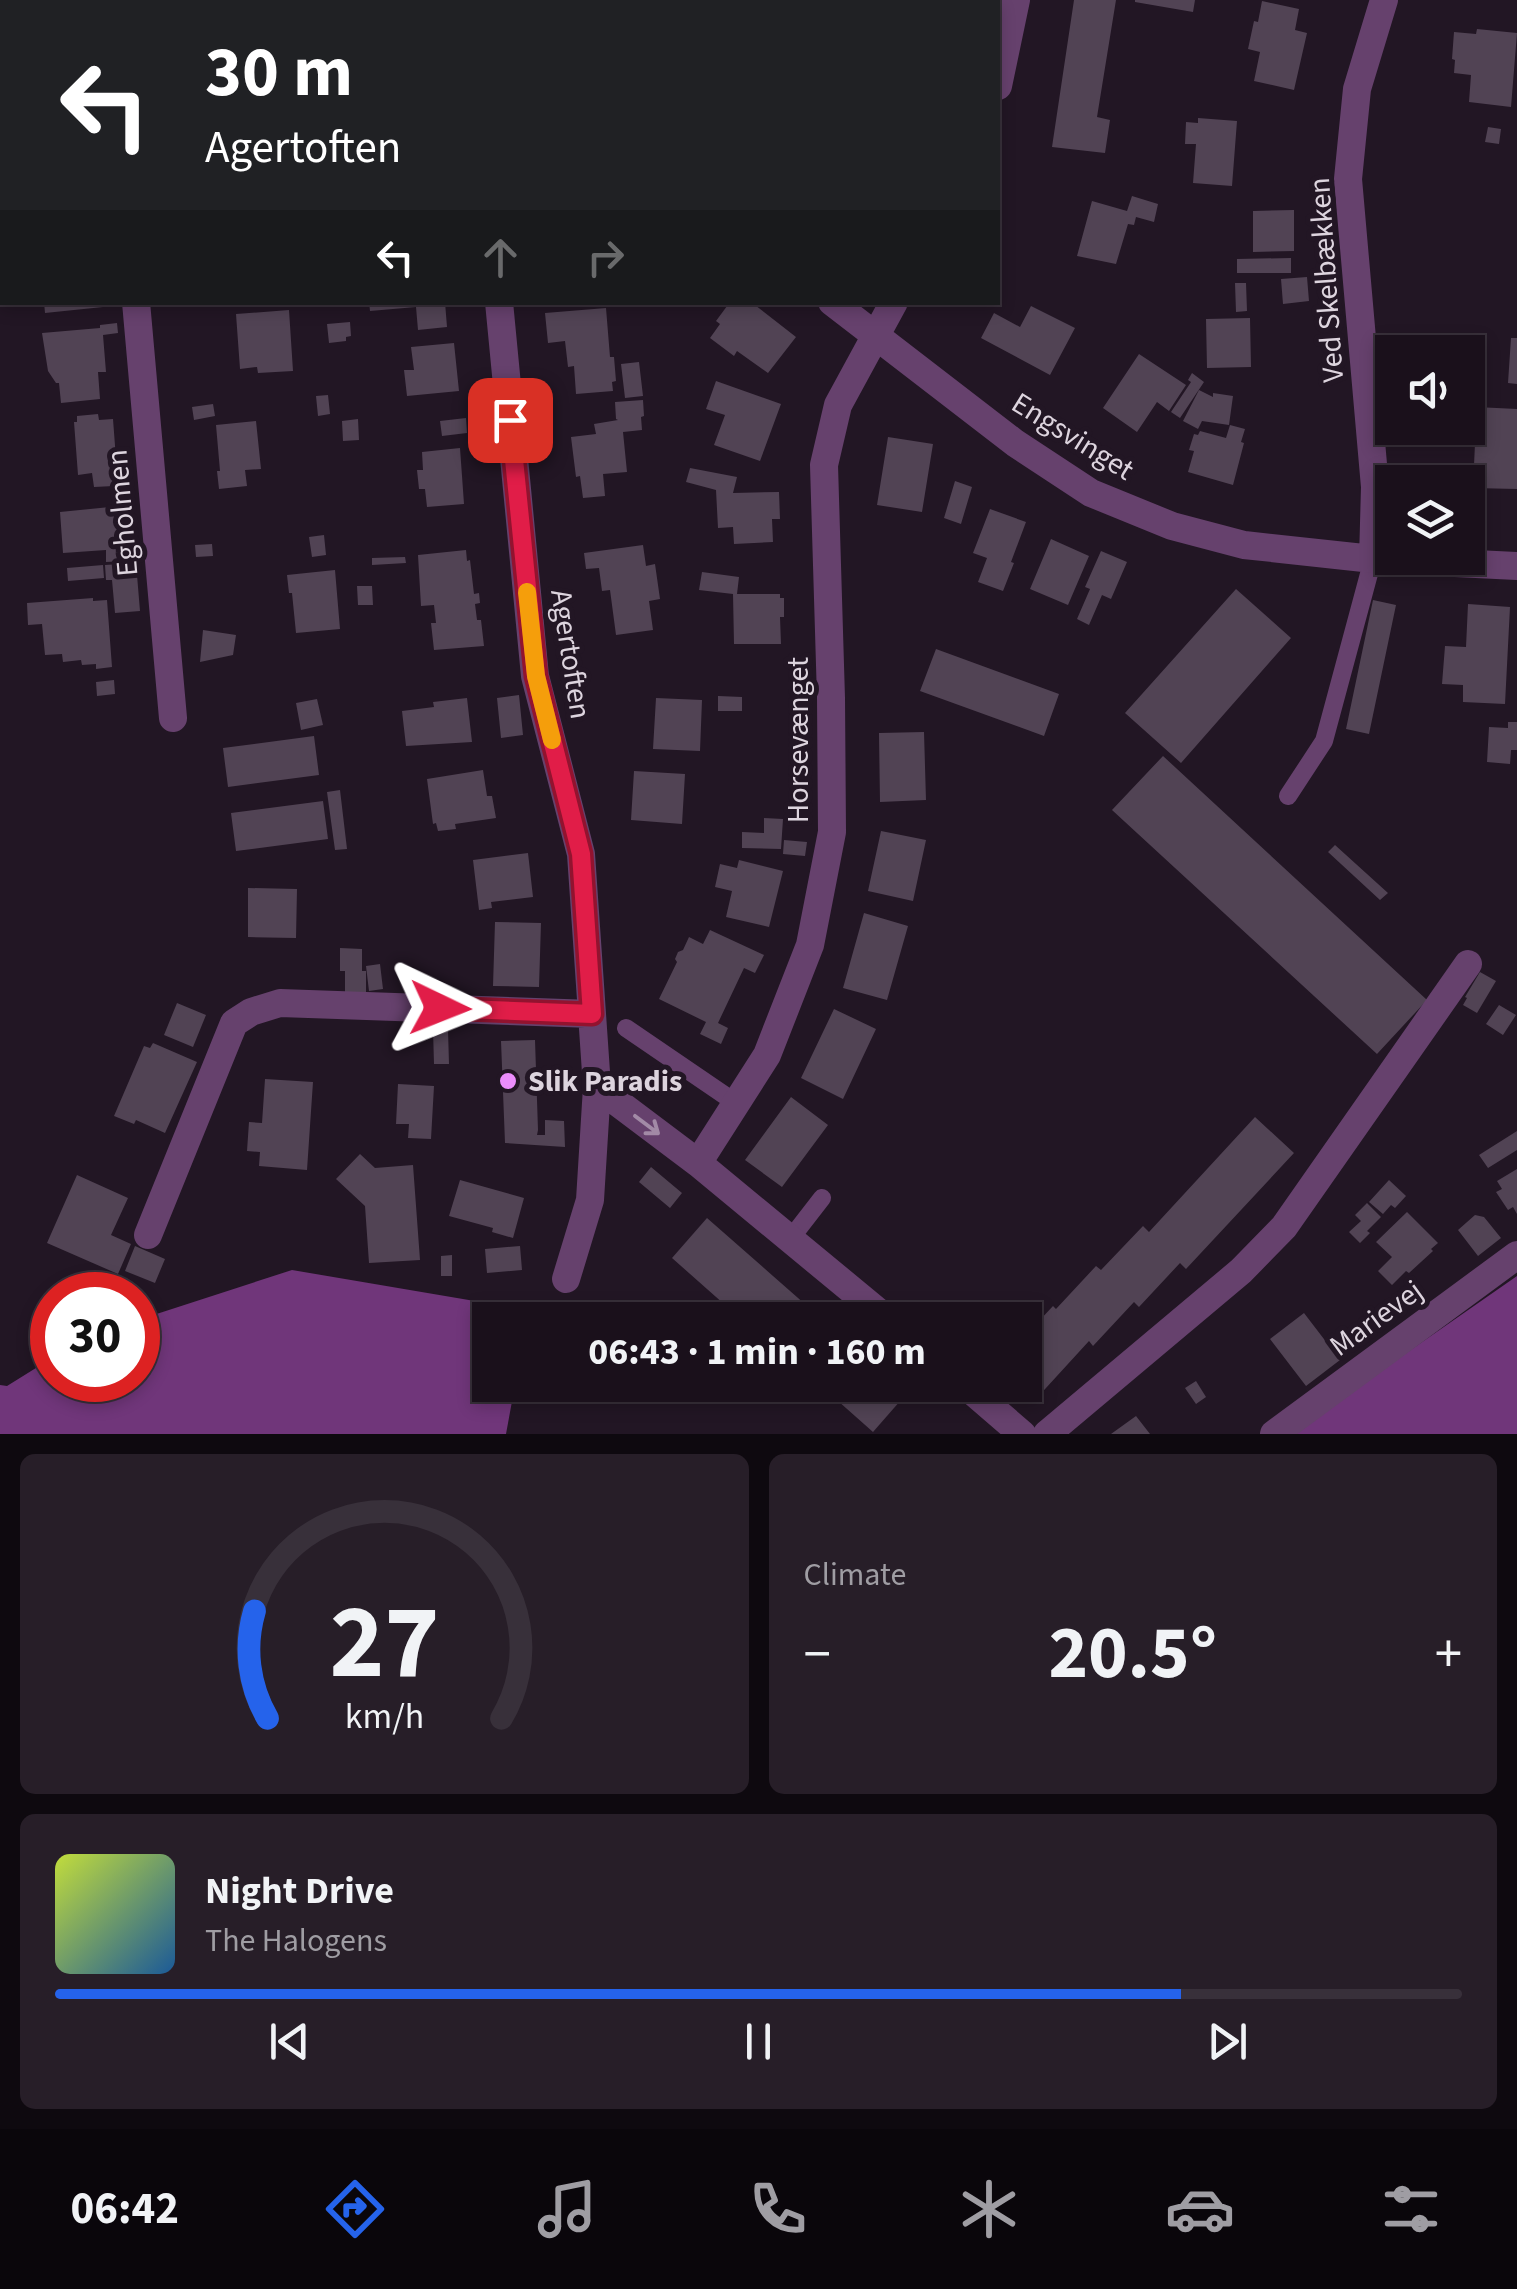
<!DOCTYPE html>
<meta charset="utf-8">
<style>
:root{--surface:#1a101b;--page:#271e28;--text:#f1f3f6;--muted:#9f9da3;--line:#38303a;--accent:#2563eb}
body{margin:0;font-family:"Source Sans 3",sans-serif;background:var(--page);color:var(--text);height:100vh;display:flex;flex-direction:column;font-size:38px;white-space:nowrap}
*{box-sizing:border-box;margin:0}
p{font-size:32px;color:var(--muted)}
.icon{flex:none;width:55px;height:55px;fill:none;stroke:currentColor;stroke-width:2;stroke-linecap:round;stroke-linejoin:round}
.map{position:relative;height:1434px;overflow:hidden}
.details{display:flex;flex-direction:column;gap:20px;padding:20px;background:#0e090f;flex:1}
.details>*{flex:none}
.guide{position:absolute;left:0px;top:0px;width:1000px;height:305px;box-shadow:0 5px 15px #0003,0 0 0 2px var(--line);background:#202124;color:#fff;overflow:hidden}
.fabs{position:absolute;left:1375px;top:335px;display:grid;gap:20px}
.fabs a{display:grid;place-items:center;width:110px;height:110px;border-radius:0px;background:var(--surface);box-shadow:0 5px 15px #0003,0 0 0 2px var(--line);font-size:50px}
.speed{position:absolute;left:30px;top:1272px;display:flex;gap:20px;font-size:50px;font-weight:700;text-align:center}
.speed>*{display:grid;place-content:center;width:130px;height:130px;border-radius:50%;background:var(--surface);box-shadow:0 5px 15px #0003,0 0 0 2px var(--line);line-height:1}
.speed .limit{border:15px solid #d22;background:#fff;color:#111}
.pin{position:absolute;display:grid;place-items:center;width:85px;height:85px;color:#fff;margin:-42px;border-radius:20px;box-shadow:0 5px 15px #0006}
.me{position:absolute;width:110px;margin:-55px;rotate:92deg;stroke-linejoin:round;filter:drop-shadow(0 0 8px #0008)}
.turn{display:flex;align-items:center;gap:35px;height:210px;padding:0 40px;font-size:45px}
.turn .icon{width:130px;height:130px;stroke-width:2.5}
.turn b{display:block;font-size:70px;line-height:85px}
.lanes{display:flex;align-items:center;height:95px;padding:0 40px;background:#0003;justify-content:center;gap:50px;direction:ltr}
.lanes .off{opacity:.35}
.big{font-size:75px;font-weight:700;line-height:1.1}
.details .card{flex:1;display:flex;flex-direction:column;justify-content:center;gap:15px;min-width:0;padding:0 35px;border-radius:15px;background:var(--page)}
.details .dial{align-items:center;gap:0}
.dial svg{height:260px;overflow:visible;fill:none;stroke:var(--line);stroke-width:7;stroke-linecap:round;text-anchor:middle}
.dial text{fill:var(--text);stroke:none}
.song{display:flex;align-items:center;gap:30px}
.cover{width:120px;height:120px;border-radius:15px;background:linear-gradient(135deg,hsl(70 70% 55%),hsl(210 70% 35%))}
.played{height:10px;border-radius:5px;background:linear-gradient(90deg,var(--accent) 80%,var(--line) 80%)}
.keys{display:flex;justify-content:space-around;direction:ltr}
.heat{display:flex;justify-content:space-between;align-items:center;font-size:55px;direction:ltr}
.details .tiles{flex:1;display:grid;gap:20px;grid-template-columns:1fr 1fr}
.card:last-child{grid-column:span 2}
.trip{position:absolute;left:472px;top:1302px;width:570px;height:100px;border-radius:0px;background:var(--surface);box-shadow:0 5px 15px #0003,0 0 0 2px var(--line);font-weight:700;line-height:100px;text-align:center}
.tabs{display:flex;height:160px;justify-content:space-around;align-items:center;background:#0a060b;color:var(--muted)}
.tabs .icon{width:70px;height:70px}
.tabs .selected{color:var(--accent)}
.tabs b{font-size:45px;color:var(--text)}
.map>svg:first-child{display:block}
.forest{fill:#70367a}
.building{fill:#514354}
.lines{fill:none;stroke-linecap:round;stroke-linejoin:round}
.service{stroke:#66416d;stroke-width:18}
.minor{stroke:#66416d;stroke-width:28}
.oneway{stroke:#a28aa6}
.route-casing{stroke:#92132f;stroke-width:25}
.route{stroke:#e11d48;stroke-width:18}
.slow{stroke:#f59e0b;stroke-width:18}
.poi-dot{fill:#eb8dfb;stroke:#221624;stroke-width:4}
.labels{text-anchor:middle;stroke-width:10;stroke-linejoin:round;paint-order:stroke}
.street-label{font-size:30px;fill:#ddd4de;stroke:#221624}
.poi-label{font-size:30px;font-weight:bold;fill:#ddd4de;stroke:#221624;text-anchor:start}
</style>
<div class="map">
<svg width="1517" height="1434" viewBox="0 0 1517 1434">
<rect width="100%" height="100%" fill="#221624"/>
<path class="forest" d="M 292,1270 L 528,1310 L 526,1320 L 490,1320 L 490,1385 L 515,1385 L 506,1434 L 0,1434 L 0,1385 L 7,1386 L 52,1358 L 52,1380 L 138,1380 L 138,1320 Z
M 1517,1276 L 1517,1434 L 1290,1434 Z"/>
<path class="building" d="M 1074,0 L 1116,0 L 1097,117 L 1110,120 L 1105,153 L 1052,147 Z
M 1135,0 L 1195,0 L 1193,12 L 1135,2 Z
M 1262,1 L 1299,9 L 1295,30 L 1307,33 L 1294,90 L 1254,81 L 1260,52 L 1248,49 L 1254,21 L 1258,22 Z
M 1477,29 L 1517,33 L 1511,107 L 1469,102 L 1471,75 L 1454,73 L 1455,60 L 1452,59 L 1454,32 L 1476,34 Z
M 1198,118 L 1237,121 L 1232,186 L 1193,183 L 1196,144 L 1185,144 L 1186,122 L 1198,123 Z
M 1488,127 L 1501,129 L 1499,144 L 1485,142 Z
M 1132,196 L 1158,204 L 1154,222 L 1136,217 L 1134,225 L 1128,224 L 1116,264 L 1077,256 L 1092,201 L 1127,211 Z
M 1294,210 L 1294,251 L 1253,252 L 1253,211 Z
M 1291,258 L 1291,273 L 1237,273 L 1237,259 Z
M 1307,277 L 1309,301 L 1283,304 L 1281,279 Z
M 1235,283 L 1246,283 L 1247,311 L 1236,312 Z
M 44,302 L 102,302 L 103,307 L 45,313 Z
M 369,302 L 445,302 L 447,327 L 418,330 L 416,307 L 370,311 Z
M 730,302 L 751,302 L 796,337 L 768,373 L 737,351 L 734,356 L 710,338 L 720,324 L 716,321 Z
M 1031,306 L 1075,328 L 1050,375 L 981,338 L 994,313 L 1020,327 Z
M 606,308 L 610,357 L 614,357 L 616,381 L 612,382 L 613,391 L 576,394 L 574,366 L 568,367 L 565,341 L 548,343 L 545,313 Z
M 289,310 L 293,371 L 258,373 L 257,367 L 240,369 L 236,314 Z
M 1250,318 L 1251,367 L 1207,368 L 1206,319 Z
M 350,322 L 351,336 L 346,337 L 346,341 L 329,343 L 327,324 Z
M 117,323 L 118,333 L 103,335 L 106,372 L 98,372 L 100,399 L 61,403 L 59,383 L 56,383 L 48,371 L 42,333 L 100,328 L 100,325 Z
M 1511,338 L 1517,338 L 1517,384 L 1508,383 Z
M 454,343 L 459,391 L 407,396 L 404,370 L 414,370 L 411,347 Z
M 1139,354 L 1186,385 L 1169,411 L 1157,402 L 1137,432 L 1103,408 Z
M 639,362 L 643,396 L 625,398 L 621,364 Z
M 1192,373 L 1204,382 L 1180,418 L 1171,412 L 1191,382 L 1188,380 Z
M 716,381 L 781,404 L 760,461 L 714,445 L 725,415 L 706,409 Z
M 1199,390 L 1213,397 L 1213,393 L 1233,396 L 1229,425 L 1202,421 L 1198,429 L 1183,421 Z
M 328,395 L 330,414 L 318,416 L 316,396 Z
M 643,400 L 644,416 L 641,417 L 642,430 L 623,432 L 627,472 L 603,474 L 605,496 L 583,498 L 580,476 L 576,477 L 571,437 L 596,434 L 594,424 L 618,420 L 616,419 L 615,402 Z
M 213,404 L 215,416 L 194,420 L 192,407 Z
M 1476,407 L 1517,409 L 1517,489 L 1473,488 L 1475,443 L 1446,442 L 1447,428 L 1468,428 L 1468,410 L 1476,410 Z
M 98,414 L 99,420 L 113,419 L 117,472 L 113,472 L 114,486 L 94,487 L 92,473 L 78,475 L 74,422 L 77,422 L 77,416 Z
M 466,418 L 467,433 L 442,436 L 440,421 Z
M 358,419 L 359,440 L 343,441 L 342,421 Z
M 256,421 L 261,469 L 245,470 L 247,486 L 219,489 L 217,471 L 220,471 L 216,425 Z
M 1230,425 L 1245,429 L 1241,442 L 1244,443 L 1233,485 L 1188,472 L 1194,451 L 1189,450 L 1194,434 L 1198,435 L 1200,431 L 1226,438 Z
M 888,437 L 933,444 L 922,512 L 877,505 Z
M 460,448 L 464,504 L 427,507 L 425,489 L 419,489 L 417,470 L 423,470 L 422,452 Z
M 690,468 L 737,477 L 733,493 L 779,492 L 780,519 L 772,519 L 773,542 L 734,544 L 733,527 L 718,528 L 716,490 L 686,482 Z
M 955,481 L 972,487 L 961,524 L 944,518 Z
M 120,506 L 125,561 L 106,562 L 106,550 L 63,553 L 60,512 Z
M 990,509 L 1026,522 L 1011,562 L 1014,563 L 1003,591 L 978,582 L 987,558 L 973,553 Z
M 324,535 L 326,555 L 312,557 L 309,537 Z
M 1051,539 L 1089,556 L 1068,605 L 1030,589 Z
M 212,544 L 213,556 L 196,557 L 195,545 Z
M 643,545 L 646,566 L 655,564 L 660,599 L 649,601 L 653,630 L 616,635 L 610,590 L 602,591 L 599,568 L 586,569 L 584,553 Z
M 466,550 L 467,561 L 470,560 L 474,594 L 479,593 L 480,603 L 475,604 L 477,620 L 481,620 L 484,646 L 434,650 L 431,623 L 436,623 L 434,605 L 421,606 L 418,555 Z
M 1101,551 L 1127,562 L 1111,599 L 1102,595 L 1089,625 L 1077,619 L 1090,589 L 1085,587 Z
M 405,557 L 406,563 L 372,565 L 372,558 Z
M 136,563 L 140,611 L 115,613 L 112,580 L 106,580 L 105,565 Z
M 103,565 L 104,578 L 68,581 L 67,568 Z
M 335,570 L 340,629 L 296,633 L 292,593 L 289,593 L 287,575 Z
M 702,572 L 739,577 L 737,594 L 780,594 L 780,598 L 784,598 L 784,617 L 780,617 L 781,644 L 734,644 L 733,594 L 699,590 Z
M 357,586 L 372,586 L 373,605 L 358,605 Z
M 1236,589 L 1291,638 L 1181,763 L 1125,713 Z
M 93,598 L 93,601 L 107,600 L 112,667 L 96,669 L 96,664 L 82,665 L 81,660 L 63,662 L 62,654 L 45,655 L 42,624 L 28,625 L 27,603 Z
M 1373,600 L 1396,605 L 1369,734 L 1346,729 Z
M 1468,604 L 1510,607 L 1505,704 L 1463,702 L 1463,685 L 1442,684 L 1445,646 L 1466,647 Z
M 203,630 L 236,635 L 233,655 L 200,662 Z
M 936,649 L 1059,694 L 1044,736 L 920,691 Z
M 114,680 L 115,694 L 97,696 L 96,682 Z
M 519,695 L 523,735 L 501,738 L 497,698 Z
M 718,696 L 742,697 L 742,711 L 718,711 Z
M 467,698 L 472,742 L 406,746 L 402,711 L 434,707 L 433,702 Z
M 656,698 L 702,700 L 700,751 L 653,749 Z
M 317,699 L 323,725 L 301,730 L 296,703 Z
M 1508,722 L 1517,722 L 1517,750 L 1511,750 L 1510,764 L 1487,762 L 1489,727 L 1508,728 Z
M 924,732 L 926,800 L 880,802 L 879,733 Z
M 314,736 L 319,775 L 228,787 L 223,748 Z
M 1163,756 L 1427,1000 L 1377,1054 L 1112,810 Z
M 483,770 L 487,796 L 492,796 L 496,818 L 455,824 L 456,829 L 438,831 L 436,823 L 433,824 L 427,779 Z
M 634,771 L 685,774 L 682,824 L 631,820 Z
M 340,790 L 347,849 L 335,850 L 327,792 Z
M 323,801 L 328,839 L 236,851 L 231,813 Z
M 764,818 L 783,819 L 781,849 L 742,848 L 742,832 L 764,833 Z
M 881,831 L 926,840 L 913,901 L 868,891 Z
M 784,840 L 807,842 L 805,856 L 783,854 Z
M 1335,845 L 1388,893 L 1380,900 L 1328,852 Z
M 528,853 L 533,897 L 491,902 L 492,908 L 479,910 L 473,860 Z
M 739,860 L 783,871 L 769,927 L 726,917 L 732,891 L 715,887 L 720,864 L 737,868 Z
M 248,888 L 297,889 L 296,938 L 248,937 Z
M 864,913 L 908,926 L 887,1000 L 843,988 Z
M 495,922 L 541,923 L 539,987 L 493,986 Z
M 710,930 L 764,955 L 755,973 L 744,968 L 718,1023 L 728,1028 L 721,1044 L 700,1034 L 706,1022 L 659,999 L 677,962 L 675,959 L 678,952 L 683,950 L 689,937 L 703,944 Z
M 340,948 L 362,949 L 362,971 L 366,971 L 366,993 L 345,993 L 345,971 L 340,971 Z
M 380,964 L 383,989 L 369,991 L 366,966 Z
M 1480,972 L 1496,981 L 1477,1013 L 1463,1005 L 1467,998 L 1465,997 Z
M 177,1003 L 206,1015 L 193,1047 L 164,1035 Z
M 1499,1005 L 1516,1015 L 1503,1035 L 1486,1024 Z
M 834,1009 L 876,1029 L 843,1099 L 801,1078 Z
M 433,1030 L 448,1030 L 449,1064 L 434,1064 Z
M 535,1040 L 538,1130 L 537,1135 L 545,1135 L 545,1120 L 564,1121 L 565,1147 L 505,1143 L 501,1041 Z
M 153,1043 L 197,1062 L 165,1133 L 136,1120 L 134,1124 L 114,1116 L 144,1046 L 150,1048 Z
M 265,1079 L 313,1082 L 307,1170 L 259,1166 L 260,1152 L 247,1151 L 249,1122 L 262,1123 Z
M 398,1084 L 434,1086 L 431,1139 L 408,1138 L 409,1124 L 396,1124 Z
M 791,1097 L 828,1125 L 782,1187 L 745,1160 Z
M 1255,1117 L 1294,1153 L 1186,1269 L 1180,1263 L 1139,1307 L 1134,1302 L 1093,1346 L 1089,1341 L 1035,1400 L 1019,1385 L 1025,1385 L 1025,1336 L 1053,1306 L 1056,1309 L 1096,1266 L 1101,1270 L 1143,1226 L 1149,1232 Z
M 1517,1131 L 1517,1150 L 1488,1168 L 1479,1155 Z
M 360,1154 L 375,1168 L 413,1165 L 420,1260 L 369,1263 L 365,1206 L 336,1179 Z
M 651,1167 L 682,1193 L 670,1208 L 639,1182 Z
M 1517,1169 L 1517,1214 L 1513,1207 L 1508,1210 L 1496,1192 L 1502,1189 L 1497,1181 Z
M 77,1175 L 128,1198 L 111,1235 L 131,1244 L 118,1274 L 47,1243 Z
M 460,1180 L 524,1198 L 513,1238 L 492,1232 L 493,1228 L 449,1216 Z
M 1389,1180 L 1406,1196 L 1395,1208 L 1391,1205 L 1383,1214 L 1369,1202 Z
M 1367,1203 L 1381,1217 L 1367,1231 L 1370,1233 L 1360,1243 L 1349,1232 L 1361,1221 L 1355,1215 Z
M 1407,1212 L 1438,1243 L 1431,1249 L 1433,1251 L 1409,1273 L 1406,1271 L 1392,1285 L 1378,1271 L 1392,1257 L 1376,1242 Z
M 1475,1215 L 1484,1217 L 1501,1238 L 1478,1256 L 1458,1230 Z
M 707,1218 L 806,1305 L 808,1303 L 827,1320 L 742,1320 L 672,1258 Z
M 135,1246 L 165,1259 L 155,1283 L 125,1271 Z
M 520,1246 L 522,1270 L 487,1273 L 485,1249 Z
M 452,1255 L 452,1276 L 441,1276 L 441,1256 Z
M 1304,1313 L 1340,1360 L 1306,1386 L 1270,1339 Z
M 1196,1381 L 1206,1397 L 1196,1404 L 1185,1388 Z
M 820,1385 L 901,1385 L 908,1392 L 873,1432 Z
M 1136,1416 L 1150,1434 L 1111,1434 Z"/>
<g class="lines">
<path class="service" d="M 1288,796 L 1324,741 L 1373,559
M 626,1028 L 736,1103
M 791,1238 L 822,1198"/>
<path class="minor" d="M 453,0 L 456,2
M 157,2 L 159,0
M 480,2 L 482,0
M 998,86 L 1016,0
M 136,302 L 173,718
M 499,302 L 535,676 L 581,854 L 592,1014 L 597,1087 L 590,1200 L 566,1279
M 832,302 L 1015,443 L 1091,493 L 1172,526 L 1244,545 L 1373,559 L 1517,566
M 1373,559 L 1375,487 L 1348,179 L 1357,89 L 1384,0
M 597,1087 L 698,1163
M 148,1235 L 234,1023 L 251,1012 L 280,1003 L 592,1014
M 888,1320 L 698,1163 L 767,1055 L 810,945 L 832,832 L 831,698 L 824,465 L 838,405 L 894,302
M 965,1385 L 1022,1434
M 1047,1434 L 1241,1271 L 1284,1227 L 1468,964
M 1274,1434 L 1517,1255"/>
</g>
<defs><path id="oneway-shaft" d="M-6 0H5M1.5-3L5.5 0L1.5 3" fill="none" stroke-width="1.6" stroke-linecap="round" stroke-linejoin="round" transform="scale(2.5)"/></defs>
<use class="oneway" href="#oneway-shaft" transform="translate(647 1125) rotate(37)"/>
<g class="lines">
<defs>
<path id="route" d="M 440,1008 L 592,1014 L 581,854 L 536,676 L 510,420"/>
</defs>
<use href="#route" class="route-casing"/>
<use href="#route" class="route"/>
<path class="slow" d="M 527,592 L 536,676 L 552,740"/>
</g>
<circle class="poi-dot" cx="508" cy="1081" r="10"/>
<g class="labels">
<g class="street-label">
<text transform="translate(1326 280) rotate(-94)" y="10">Ved Skelbækken</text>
<text transform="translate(1073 436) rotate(32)" y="10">Engsvinget</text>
<text transform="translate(122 513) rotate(-95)" y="10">Egholmen</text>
<text transform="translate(571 654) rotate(81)" y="10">Agertoften</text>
<text transform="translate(798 740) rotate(-90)" y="10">Horsevænget</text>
<text transform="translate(1376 1318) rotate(-36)" y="10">Marievej</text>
</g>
<g class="poi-label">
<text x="528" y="1091">Slik Paradis</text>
</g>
</g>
</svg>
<div class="fabs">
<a><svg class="icon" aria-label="sound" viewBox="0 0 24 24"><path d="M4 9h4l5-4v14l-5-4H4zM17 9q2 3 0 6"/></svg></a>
<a><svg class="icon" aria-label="layers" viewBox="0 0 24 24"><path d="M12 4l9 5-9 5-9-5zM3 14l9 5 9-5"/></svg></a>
</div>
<div class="speed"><div class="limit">30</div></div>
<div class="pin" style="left:510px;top:420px;background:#d93025"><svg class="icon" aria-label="arrive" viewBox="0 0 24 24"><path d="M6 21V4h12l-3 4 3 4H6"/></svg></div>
<svg class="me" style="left:440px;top:1008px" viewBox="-20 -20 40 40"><path d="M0-17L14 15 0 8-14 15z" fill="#e11d48" stroke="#fff" stroke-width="4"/></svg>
<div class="trip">06:43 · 1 min · 160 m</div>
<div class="guide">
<div class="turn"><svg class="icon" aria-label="left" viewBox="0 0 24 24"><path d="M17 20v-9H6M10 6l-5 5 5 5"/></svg><div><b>30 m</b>Agertoften</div></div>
<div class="lanes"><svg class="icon" aria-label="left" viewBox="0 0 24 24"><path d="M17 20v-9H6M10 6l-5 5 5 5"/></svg><svg class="icon off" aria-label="ahead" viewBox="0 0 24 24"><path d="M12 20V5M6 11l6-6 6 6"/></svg><svg class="icon off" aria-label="right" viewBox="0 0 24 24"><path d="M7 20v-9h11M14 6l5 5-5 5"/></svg></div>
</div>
</div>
<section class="details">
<div class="tiles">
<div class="card dial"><svg viewBox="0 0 100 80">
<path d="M14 69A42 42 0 1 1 86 69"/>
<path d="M14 69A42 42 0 0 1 10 36" stroke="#2563eb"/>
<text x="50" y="56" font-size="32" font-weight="700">27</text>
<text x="50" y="72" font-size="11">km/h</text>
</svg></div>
<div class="card"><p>Climate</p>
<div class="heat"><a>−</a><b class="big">20.5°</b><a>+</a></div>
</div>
<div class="card">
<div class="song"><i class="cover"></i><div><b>Night Drive</b><p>The Halogens</p></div></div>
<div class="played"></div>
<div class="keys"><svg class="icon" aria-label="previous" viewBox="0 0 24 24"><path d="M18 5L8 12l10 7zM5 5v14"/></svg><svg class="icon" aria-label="pause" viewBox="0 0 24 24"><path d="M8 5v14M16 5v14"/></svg><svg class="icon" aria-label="next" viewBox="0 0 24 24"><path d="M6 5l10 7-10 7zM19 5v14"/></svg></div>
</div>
</div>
</section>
<nav class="tabs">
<b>06:42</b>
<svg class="icon selected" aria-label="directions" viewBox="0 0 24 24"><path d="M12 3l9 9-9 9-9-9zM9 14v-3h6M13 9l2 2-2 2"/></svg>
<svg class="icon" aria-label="music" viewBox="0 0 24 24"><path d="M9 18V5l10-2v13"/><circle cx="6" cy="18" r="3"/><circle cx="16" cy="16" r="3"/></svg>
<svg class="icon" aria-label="phone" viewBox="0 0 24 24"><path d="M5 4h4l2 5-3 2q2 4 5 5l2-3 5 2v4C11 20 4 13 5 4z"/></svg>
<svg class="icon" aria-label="climate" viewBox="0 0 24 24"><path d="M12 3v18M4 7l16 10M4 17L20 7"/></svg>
<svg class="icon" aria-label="car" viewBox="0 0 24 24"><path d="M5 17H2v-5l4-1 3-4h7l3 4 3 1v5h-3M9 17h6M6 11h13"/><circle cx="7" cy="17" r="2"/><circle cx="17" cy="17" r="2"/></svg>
<svg class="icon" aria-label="filters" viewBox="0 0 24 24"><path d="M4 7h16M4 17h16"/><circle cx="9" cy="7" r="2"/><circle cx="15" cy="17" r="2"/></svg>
</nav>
